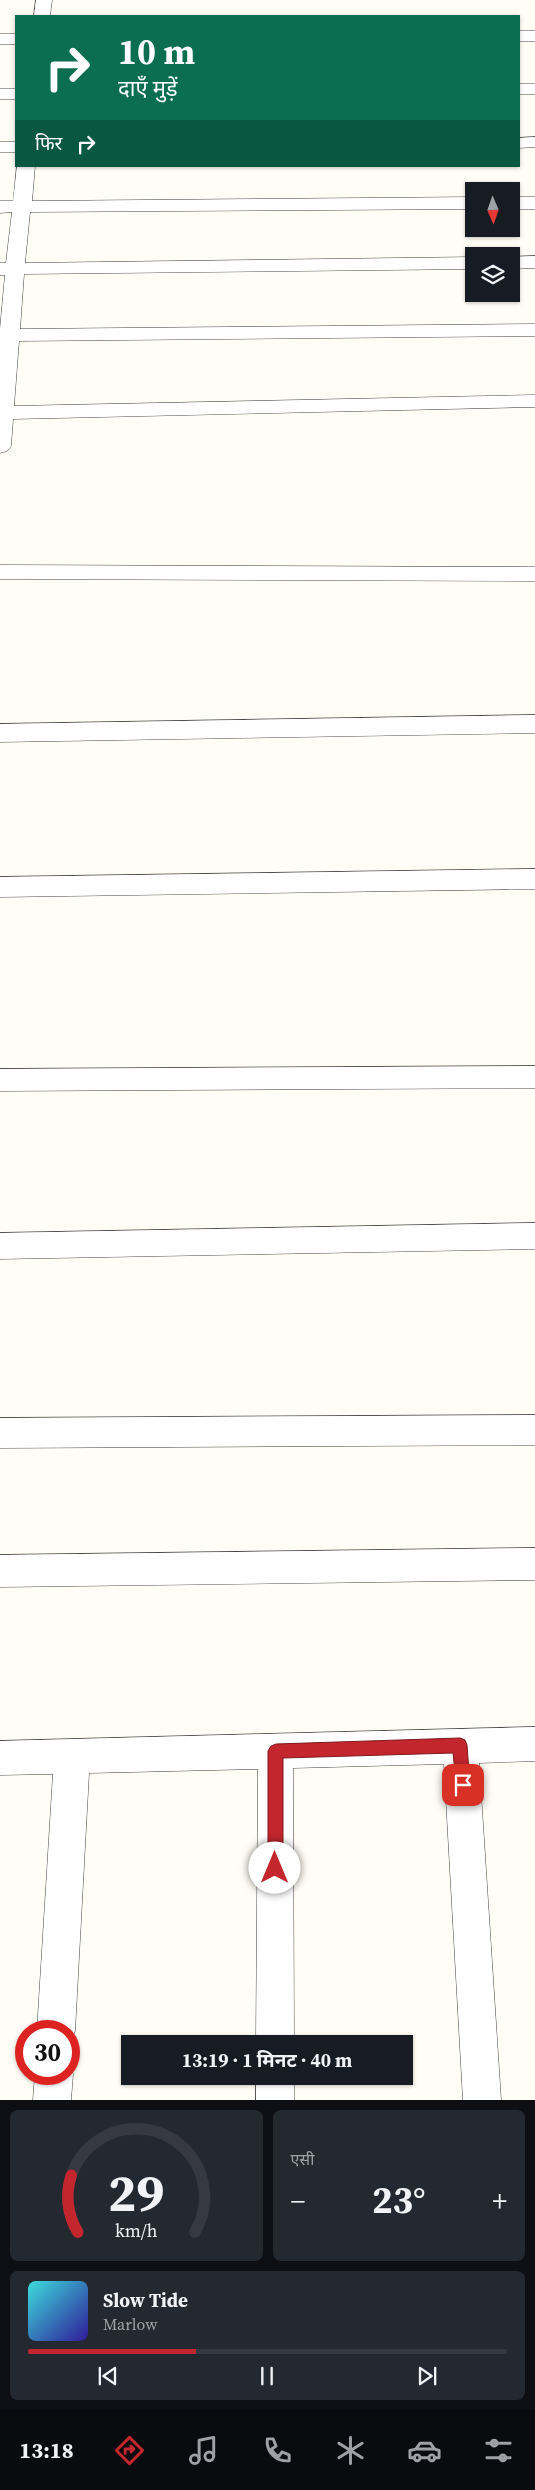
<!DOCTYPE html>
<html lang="hi">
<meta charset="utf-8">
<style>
:root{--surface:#171b24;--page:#242831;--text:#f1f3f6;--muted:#9ea1a6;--line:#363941;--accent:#c4262e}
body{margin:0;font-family:"Source Serif 4","Noto Sans Devanagari",serif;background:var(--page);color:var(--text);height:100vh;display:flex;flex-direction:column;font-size:19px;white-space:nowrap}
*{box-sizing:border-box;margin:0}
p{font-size:16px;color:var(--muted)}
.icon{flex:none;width:28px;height:28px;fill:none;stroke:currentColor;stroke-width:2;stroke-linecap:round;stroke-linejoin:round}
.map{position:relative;height:2100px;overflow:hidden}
.side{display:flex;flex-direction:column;gap:10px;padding:10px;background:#0d0f14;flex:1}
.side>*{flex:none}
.banner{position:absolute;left:15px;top:15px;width:505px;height:152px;border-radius:0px;box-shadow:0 1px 4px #0004;background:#0b6e4f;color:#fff;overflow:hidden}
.needle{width:32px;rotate:178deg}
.controls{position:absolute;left:465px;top:182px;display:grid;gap:10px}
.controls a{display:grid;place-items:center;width:55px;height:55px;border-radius:0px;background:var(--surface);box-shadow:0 1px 4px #0004;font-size:25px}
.speed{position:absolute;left:15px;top:2020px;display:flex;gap:10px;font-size:25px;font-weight:700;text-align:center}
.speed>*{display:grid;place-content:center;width:65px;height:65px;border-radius:50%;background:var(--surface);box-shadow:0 1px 4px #0004;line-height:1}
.speed .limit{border:8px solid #d22;background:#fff;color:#111}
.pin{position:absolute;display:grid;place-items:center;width:42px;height:42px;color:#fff;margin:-21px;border-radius:10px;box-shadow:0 2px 8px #0006}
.me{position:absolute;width:55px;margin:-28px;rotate:0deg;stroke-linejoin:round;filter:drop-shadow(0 0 4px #0008)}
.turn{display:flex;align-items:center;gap:18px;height:105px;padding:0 20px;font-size:22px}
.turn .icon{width:65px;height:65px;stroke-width:2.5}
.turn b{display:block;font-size:35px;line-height:42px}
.then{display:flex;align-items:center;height:48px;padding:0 20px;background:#0003;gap:10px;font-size:19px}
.big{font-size:38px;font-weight:700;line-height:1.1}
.side .widget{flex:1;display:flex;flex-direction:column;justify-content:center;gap:8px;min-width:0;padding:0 18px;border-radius:8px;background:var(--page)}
.side .dial{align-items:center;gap:0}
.dial svg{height:130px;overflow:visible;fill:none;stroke:var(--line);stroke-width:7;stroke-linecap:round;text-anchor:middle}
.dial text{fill:var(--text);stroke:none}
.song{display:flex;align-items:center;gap:15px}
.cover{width:60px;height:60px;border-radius:8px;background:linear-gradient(135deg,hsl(180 70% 55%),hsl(250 70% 35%))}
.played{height:5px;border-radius:2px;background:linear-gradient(90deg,var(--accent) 35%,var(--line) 35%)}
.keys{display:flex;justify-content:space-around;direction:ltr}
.heat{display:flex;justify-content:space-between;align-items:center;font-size:28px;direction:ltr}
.side .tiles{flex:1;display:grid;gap:10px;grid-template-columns:1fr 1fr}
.widget:last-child{grid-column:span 2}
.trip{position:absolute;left:121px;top:2035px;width:292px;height:50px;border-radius:0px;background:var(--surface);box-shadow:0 1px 4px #0004;font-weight:700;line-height:50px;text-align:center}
.tab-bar{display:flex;height:80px;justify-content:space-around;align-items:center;background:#090b0e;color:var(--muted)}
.tab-bar .icon{width:35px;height:35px}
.tab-bar .current{color:var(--accent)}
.tab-bar b{font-size:22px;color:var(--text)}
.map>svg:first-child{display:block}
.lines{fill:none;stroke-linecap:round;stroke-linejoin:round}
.minor-casing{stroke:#444;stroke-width:1}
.minor{fill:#fff;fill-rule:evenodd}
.route{fill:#c4262e;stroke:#7f191e}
</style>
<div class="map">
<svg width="535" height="2100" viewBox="0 0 535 2100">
<rect width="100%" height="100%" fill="#fffdf5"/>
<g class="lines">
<defs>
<path id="minor" d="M 36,0 L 52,0 L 50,16 L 34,16 Z
M 519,31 L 535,31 L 535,41 L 519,41 Z
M 0,34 L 16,34 L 16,44 L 0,44 Z
M 519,84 L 535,84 L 535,94 L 519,94 Z
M 0,89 L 16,89 L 16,99 L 0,99 Z
M 535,137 L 535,147 L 519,148 L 519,138 Z
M 0,142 L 16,142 L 16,152 L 0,152 Z
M 17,166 L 35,166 L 32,201 L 474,197 L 474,209 L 30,212 L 25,263 L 474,257 L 474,269 L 24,274 L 20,329 L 535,324 L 535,336 L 19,341 L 14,406 L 535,395 L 535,407 L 13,419 L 11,446 L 7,451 L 0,453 L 0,329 L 5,275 L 0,275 L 0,263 L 6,263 L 12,212 L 0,213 L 0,201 L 13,201 Z
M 511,197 L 535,197 L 535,209 L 511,209 Z
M 535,256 L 535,268 L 511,269 L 511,257 Z
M 0,565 L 535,567 L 535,581 L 0,579 Z
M 535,715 L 535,733 L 0,742 L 0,724 Z
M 535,869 L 535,889 L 0,897 L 0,877 Z
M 535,1066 L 535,1088 L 0,1091 L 0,1069 Z
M 535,1223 L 535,1249 L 0,1259 L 0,1233 Z
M 535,1415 L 535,1445 L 0,1448 L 0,1418 Z
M 535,1548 L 535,1580 L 0,1587 L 0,1555 Z
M 535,1727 L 535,1761 L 479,1763 L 501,2100 L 463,2100 L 444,1764 L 293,1768 L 294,2044 L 256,2044 L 258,1769 L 89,1773 L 75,2031 L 69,2045 L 69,2031 L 37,2031 L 53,1774 L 0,1775 L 0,1741 Z
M 69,2063 L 73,2074 L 71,2100 L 33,2100 L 35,2074 L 69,2074 Z
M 256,2076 L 294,2076 L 294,2100 L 256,2100 Z"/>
</defs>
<use href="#minor" class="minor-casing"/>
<use href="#minor" class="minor"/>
</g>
<path class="route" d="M 460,1738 L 465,1740 L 467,1745 L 470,1785 L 468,1790 L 463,1792 L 457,1790 L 453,1753 L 283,1758 L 283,1868 L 281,1873 L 275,1876 L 270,1873 L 268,1868 L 268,1751 L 271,1746 L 276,1744 Z"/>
</svg>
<div class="controls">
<a><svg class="needle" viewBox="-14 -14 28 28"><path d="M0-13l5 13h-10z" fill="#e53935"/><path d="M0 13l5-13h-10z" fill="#9ea1a6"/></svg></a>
<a><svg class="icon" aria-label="layers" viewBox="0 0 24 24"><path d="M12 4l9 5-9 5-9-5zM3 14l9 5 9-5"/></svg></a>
</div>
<div class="speed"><div class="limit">30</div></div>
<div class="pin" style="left:463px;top:1785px;background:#d93025"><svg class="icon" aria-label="arrive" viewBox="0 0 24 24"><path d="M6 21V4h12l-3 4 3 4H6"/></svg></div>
<svg class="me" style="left:275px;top:1868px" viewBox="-20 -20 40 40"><circle r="19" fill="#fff"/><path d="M0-13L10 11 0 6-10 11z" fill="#c4262e"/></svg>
<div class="trip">13:19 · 1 मिनट · 40 m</div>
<div class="banner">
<div class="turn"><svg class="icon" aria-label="right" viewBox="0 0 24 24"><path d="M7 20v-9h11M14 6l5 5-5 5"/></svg><div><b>10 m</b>दाएँ मुड़ें</div></div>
<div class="then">फिर<svg class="icon" aria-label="right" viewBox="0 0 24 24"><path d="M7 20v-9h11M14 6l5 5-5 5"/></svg></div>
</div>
</div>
<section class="side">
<div class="tiles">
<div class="widget dial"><svg viewBox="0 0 100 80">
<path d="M14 69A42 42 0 1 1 86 69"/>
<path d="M14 69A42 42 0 0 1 10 34" stroke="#c4262e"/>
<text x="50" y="56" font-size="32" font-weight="700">29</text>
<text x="50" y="72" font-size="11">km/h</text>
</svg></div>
<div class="widget"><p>एसी</p>
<div class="heat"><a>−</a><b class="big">23°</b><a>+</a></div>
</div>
<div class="widget">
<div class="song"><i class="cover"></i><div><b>Slow Tide</b><p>Marlow</p></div></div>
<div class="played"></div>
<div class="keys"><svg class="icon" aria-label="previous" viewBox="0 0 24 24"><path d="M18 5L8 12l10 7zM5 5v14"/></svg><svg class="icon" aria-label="pause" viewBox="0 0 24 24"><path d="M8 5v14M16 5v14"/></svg><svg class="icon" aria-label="next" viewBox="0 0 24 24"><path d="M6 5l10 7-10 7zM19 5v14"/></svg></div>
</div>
</div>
</section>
<nav class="tab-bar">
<b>13:18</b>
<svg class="icon current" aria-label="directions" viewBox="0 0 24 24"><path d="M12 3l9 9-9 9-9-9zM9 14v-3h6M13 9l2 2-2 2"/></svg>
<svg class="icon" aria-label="music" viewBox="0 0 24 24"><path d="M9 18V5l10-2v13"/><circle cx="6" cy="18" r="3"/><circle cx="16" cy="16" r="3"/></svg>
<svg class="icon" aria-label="phone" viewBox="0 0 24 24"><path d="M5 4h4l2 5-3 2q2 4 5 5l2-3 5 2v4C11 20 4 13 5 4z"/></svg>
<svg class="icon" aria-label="climate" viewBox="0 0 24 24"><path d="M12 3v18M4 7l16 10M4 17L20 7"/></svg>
<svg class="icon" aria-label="car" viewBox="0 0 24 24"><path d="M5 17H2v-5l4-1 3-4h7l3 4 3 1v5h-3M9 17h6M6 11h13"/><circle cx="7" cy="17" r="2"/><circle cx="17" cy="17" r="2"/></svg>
<svg class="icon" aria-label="filters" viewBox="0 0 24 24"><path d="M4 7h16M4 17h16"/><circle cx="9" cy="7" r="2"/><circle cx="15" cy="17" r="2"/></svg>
</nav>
